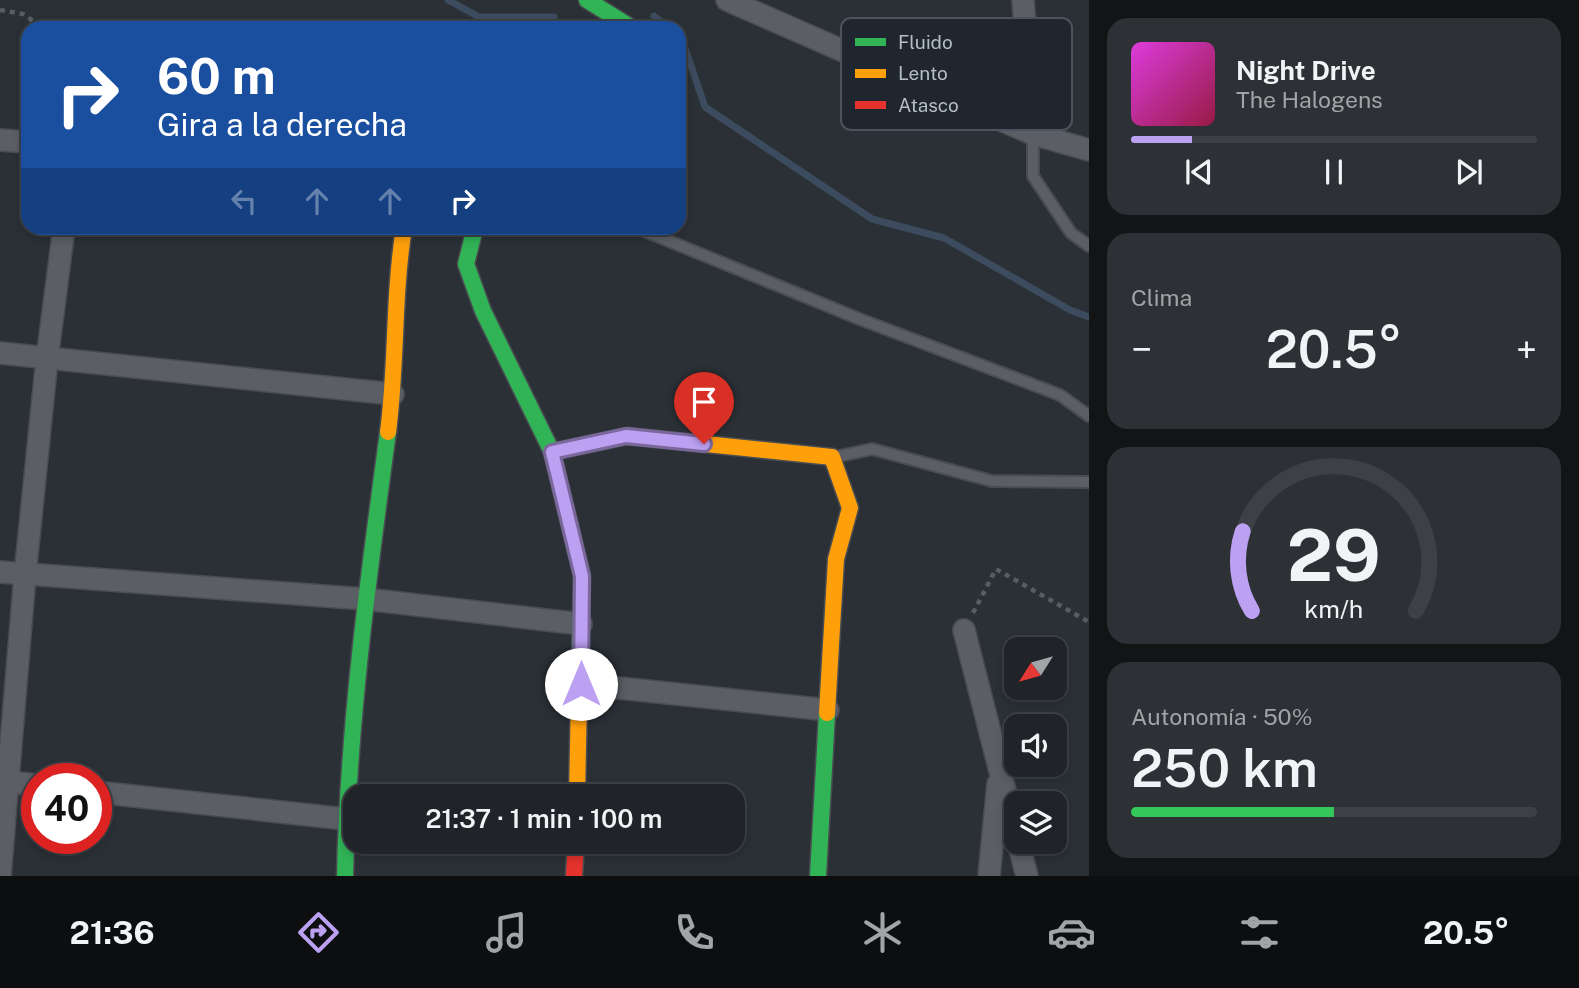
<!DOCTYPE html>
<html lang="es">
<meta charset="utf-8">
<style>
:root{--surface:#202428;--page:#2d3034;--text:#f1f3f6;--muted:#a2a4a8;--line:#3d4145;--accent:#bca0f2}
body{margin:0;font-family:"Public Sans",sans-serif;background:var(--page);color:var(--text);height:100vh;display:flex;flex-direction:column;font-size:26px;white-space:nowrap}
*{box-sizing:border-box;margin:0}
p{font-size:23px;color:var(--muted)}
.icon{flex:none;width:38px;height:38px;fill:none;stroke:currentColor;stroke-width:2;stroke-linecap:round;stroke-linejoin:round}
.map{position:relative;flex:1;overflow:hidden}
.side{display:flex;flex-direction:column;gap:18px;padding:18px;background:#121416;width:490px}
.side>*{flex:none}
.hud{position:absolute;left:21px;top:21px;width:665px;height:214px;border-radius:21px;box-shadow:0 4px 10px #0003,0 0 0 2px var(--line);background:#1a4fa0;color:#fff;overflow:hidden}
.needle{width:46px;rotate:233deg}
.tools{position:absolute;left:1004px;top:637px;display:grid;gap:14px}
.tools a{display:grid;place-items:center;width:63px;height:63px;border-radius:14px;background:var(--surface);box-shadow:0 4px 10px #0003,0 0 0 2px var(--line);font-size:35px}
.speed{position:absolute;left:21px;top:763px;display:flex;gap:14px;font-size:35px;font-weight:700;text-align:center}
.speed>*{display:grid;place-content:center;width:91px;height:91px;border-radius:50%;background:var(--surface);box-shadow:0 4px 10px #0003,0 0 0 2px var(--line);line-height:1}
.speed .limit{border:10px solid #d22;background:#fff;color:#111}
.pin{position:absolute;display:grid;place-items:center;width:60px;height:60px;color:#fff;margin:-72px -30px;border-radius:50% 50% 50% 0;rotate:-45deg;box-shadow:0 0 7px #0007}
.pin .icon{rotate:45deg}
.me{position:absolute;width:77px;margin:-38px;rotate:0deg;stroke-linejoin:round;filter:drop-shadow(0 0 5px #0008)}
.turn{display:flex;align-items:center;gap:24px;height:147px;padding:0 21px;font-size:32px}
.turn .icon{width:91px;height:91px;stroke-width:2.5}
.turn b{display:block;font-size:49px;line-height:60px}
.lanes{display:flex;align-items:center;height:66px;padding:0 21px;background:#0003;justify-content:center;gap:35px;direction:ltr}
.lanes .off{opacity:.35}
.big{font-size:52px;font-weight:600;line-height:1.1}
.side .widget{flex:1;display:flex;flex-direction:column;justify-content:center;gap:10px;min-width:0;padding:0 24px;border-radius:21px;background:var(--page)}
.side .dial{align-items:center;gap:0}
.dial svg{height:182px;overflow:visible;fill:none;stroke:var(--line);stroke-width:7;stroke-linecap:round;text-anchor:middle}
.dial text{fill:var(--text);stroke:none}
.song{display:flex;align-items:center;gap:21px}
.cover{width:84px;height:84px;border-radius:10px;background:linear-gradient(135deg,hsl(300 70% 55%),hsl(340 70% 35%))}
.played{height:7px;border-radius:4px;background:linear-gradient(90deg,var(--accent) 15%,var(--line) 15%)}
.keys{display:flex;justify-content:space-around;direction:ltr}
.heat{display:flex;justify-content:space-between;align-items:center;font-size:38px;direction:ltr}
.charge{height:10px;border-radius:5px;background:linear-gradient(90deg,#34c759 50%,var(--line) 0)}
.trip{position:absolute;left:343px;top:784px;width:402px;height:70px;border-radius:21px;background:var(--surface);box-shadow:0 4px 10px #0003,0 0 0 2px var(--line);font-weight:600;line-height:70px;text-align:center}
.menu{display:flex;height:112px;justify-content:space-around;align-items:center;background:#0d0e10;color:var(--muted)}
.menu .icon{width:49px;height:49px}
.menu .active{color:var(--accent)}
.menu b{font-size:32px;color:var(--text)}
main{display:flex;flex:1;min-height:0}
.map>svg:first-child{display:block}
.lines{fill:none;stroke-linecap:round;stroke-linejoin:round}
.stream{stroke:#3c4b5d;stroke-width:7}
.lane-casing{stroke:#494c51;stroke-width:14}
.street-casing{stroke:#494c51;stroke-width:24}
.fast-casing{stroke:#494c51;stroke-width:19}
.slow-casing{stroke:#494c51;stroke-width:19}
.jam-casing{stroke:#494c51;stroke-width:19}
.path{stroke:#595d61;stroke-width:4.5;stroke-dasharray:5 5;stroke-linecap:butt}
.lane{stroke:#5b5e64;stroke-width:10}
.street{stroke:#5b5e64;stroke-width:21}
.fast{stroke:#30b455;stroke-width:16}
.slow{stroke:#ff9f0a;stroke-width:16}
.jam{stroke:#e5322d;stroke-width:16}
.route-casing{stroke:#7a689d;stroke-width:18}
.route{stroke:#bca0f2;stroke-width:12}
.key{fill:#1f2630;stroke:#4c535d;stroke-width:2}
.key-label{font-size:19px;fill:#b5bdc6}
</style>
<main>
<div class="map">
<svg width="1089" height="876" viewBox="0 0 1089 876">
<rect width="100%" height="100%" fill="#2a3036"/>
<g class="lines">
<path class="stream" d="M 448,0 L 479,17 L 554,17
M 654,16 L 669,28
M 679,37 L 682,39 L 705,107 L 872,219 L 944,238 L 1070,310 L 1089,317"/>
<defs>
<path id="lane" d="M 1033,134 L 1033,176 L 1071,233 L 1089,246
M 637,228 L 862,320 L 1060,395 L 1089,416
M 835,457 L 872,449 L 992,481 L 1089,482"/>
<path id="street" d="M 727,0 L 1033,134 L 1089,150
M 1023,0 L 1033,134
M 0,140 L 28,142
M 0,353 L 393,394
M 0,572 L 365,599 L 581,624
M 964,630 L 1017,838
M 581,684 L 828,710
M 0,781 L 37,785
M 96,792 L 355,820
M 1018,842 L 1027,876
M 0,876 L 25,575 L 47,359 L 64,228
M 989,876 L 998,784"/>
<path id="fast" d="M 587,0 L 632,28
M 475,228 L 466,264 L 483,311 L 552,452 L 582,576 L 579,696
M 345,876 C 348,727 368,579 388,432
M 818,876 L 827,713"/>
<path id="slow" d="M 388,432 C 397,364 393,296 404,228
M 552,452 L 627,436 L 832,457 L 850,508 L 836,559 L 827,713
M 577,796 L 579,696"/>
<path id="jam" d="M 574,876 L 576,842"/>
</defs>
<use href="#lane" class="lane-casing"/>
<use href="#street" class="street-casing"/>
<use href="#fast" class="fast-casing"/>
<use href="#slow" class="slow-casing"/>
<use href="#jam" class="jam-casing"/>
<path class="path" d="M 0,10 L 23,14 L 43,28
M 973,613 L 996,569 L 1089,622"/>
<use href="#lane" class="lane"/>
<use href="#street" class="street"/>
<use href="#fast" class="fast"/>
<use href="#slow" class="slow"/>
<use href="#jam" class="jam"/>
</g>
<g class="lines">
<defs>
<path id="route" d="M 581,684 L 582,576 L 552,452 L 626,436 L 704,444"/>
</defs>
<use href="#route" class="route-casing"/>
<use href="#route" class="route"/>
</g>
<rect x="841" y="18" width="231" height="112" rx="10" class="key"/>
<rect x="855" y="38" width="31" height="8" fill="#30b455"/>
<rect x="855" y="69" width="31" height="9" fill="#ff9f0a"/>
<rect x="855" y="101" width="31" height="8" fill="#e5322d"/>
<g class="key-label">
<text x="898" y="49">Fluido</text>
<text x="898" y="80">Lento</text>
<text x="898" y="112">Atasco</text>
</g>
</svg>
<div class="tools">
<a><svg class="needle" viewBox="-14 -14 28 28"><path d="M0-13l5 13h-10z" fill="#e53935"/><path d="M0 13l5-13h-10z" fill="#a2a4a8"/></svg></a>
<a><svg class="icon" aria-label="sound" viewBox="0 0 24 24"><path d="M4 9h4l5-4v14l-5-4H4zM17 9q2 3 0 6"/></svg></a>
<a><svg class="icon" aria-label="layers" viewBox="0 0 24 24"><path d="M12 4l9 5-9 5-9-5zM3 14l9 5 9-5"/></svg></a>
</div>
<div class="speed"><div class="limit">40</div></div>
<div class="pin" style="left:704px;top:444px;background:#d93025"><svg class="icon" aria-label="arrive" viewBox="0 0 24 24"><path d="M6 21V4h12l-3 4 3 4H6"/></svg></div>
<svg class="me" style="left:581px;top:684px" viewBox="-20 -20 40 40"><circle r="19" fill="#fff"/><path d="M0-13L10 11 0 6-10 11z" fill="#bca0f2"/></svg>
<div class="trip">21:37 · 1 min · 100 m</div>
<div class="hud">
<div class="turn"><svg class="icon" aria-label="right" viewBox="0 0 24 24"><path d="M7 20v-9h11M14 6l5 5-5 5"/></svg><div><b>60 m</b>Gira a la derecha</div></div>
<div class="lanes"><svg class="icon off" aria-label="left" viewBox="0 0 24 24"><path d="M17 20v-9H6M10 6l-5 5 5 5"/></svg><svg class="icon off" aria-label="ahead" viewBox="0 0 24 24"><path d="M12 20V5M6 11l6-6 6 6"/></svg><svg class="icon off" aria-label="ahead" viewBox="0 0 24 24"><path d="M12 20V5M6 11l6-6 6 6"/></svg><svg class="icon" aria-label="right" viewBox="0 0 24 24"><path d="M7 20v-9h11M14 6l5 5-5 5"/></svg></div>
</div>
</div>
<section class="side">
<div class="widget">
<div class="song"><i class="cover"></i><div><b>Night Drive</b><p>The Halogens</p></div></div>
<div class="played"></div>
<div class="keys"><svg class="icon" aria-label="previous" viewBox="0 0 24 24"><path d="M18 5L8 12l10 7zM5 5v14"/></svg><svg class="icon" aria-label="pause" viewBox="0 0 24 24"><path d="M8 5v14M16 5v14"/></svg><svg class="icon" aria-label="next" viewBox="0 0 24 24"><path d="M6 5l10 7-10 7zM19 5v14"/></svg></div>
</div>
<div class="widget"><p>Clima</p>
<div class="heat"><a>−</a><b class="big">20.5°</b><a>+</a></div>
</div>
<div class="widget dial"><svg viewBox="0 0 100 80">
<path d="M14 69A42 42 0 1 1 86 69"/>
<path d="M14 69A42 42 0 0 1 10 34" stroke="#bca0f2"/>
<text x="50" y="56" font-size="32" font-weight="700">29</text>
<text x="50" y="72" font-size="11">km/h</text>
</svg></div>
<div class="widget"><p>Autonomía · 50%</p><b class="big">250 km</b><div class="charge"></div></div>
</section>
</main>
<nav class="menu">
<b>21:36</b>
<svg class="icon active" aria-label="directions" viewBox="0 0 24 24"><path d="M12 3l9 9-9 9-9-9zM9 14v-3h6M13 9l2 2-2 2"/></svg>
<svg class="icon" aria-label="music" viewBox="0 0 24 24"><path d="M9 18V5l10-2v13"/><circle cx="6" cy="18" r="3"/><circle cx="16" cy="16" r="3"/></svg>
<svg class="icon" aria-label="phone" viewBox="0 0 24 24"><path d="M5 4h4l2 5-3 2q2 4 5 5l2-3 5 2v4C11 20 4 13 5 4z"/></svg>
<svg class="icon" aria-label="climate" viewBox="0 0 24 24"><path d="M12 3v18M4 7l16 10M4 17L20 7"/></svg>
<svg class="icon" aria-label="car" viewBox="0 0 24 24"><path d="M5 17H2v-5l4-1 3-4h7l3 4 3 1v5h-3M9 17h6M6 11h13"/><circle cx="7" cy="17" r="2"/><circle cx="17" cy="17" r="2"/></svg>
<svg class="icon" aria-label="filters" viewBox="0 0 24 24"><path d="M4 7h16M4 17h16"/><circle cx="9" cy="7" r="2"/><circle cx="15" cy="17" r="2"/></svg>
<b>20.5°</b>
</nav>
